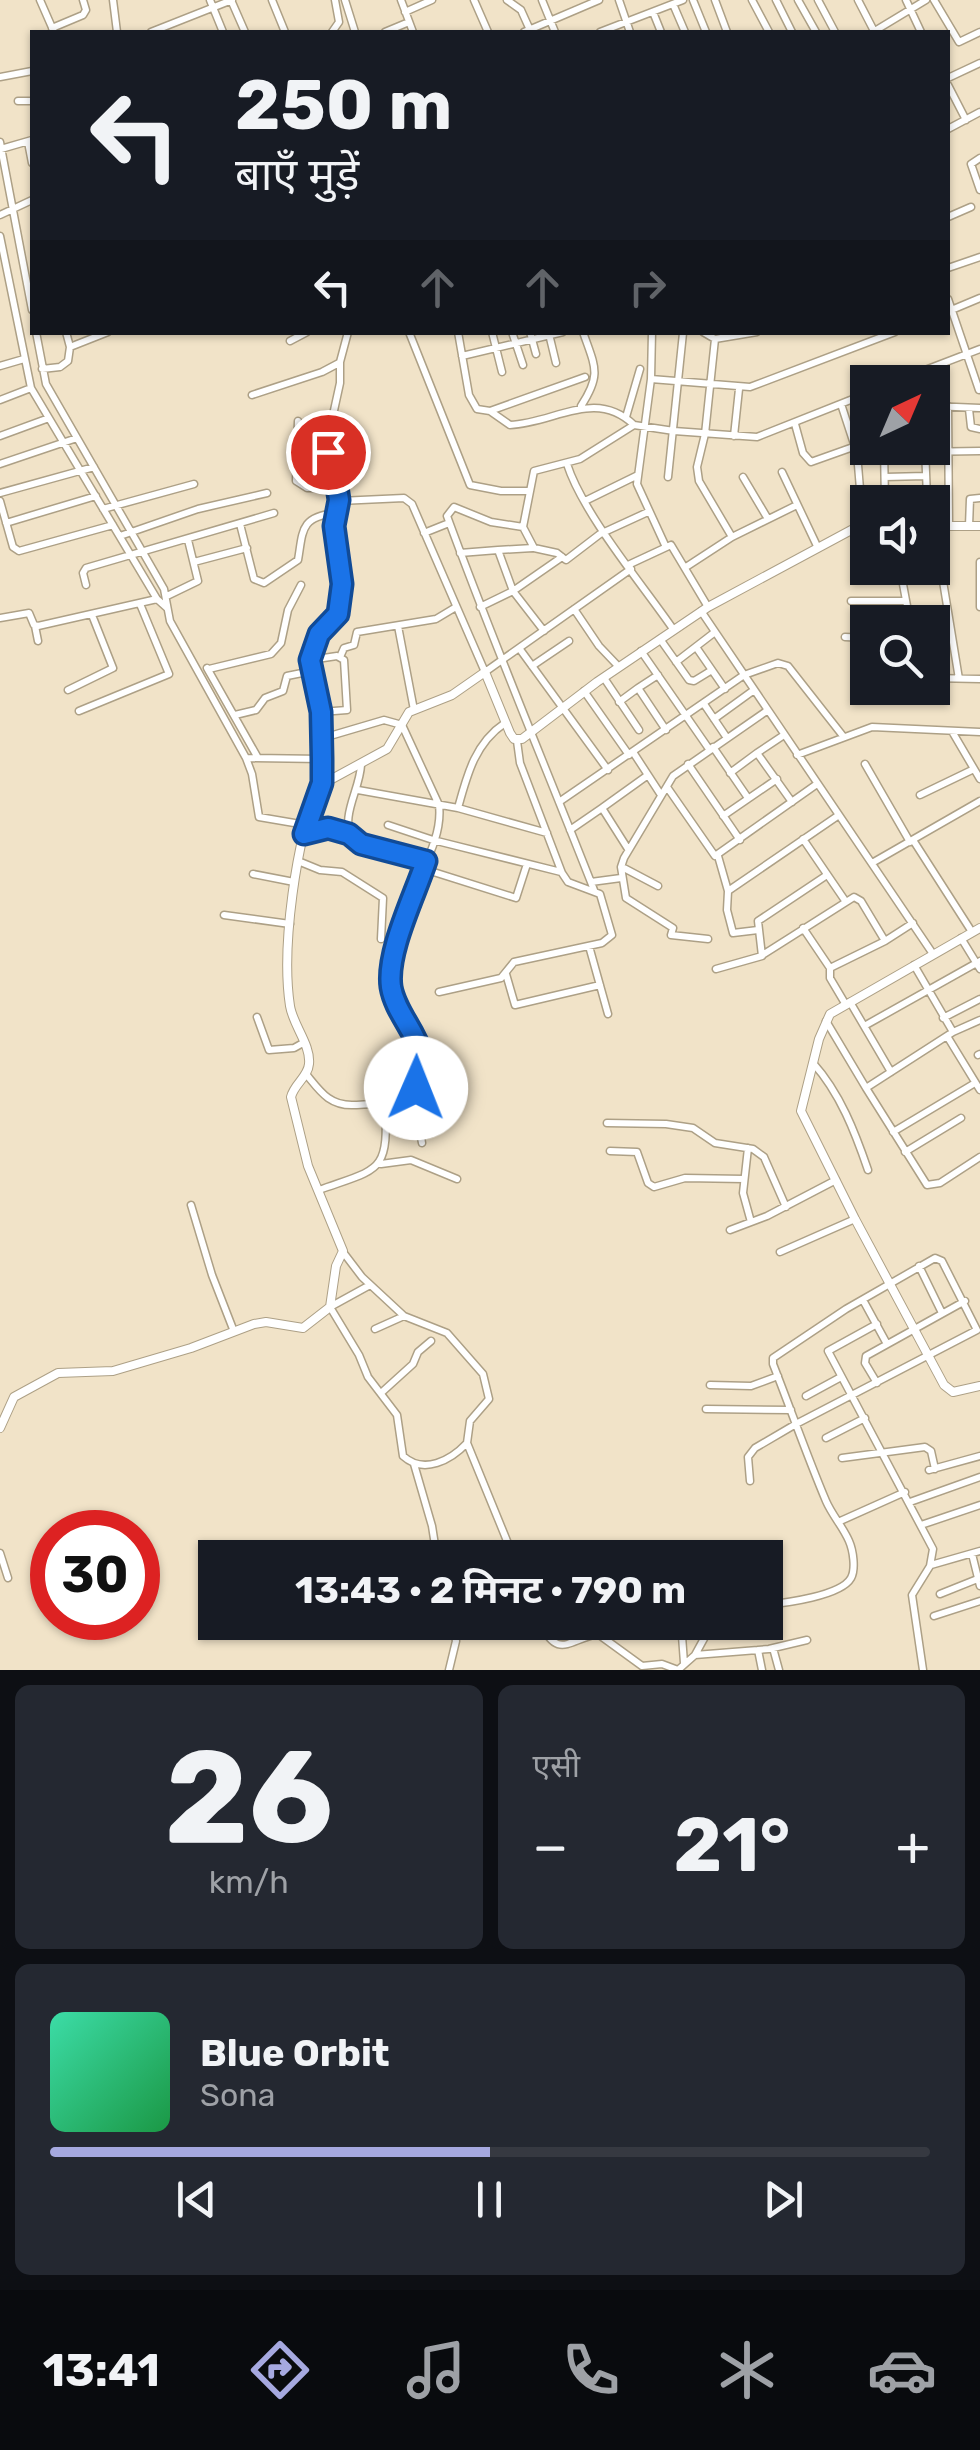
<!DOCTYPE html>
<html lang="hi">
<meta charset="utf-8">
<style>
:root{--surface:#171b24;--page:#242831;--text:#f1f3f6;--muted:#9ea1a6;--line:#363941;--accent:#a6a9e0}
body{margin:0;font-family:Rubik,"Noto Sans Devanagari",sans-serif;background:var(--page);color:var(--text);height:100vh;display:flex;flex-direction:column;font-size:38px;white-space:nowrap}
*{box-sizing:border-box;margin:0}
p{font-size:32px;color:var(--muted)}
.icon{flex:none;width:55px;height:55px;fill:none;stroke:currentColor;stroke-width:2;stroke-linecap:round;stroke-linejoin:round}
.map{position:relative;height:1670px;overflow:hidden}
.drawer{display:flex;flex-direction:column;gap:15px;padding:15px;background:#0d0f14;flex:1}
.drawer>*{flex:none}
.banner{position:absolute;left:30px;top:30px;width:920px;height:305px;border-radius:0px;box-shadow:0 2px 8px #0004;background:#171b24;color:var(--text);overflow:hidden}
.needle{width:65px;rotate:44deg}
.tools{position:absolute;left:850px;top:365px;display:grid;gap:20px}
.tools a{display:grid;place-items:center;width:100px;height:100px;border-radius:0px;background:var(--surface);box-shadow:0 2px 8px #0004;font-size:50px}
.speed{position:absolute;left:30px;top:1510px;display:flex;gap:20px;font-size:50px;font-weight:700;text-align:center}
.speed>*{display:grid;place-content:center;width:130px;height:130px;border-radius:50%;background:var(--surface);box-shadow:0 2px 8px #0004;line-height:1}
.speed .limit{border:15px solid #d22;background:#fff;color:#111}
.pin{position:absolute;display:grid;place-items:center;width:85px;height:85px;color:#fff;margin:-42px;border:5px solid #fff;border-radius:50%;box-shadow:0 2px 10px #0007}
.me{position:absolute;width:110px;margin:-55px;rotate:1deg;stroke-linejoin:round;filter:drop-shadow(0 0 8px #0008)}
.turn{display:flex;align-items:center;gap:35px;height:210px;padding:0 40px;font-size:45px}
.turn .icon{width:130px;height:130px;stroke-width:2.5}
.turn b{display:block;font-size:70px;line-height:85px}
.lanes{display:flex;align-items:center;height:95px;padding:0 40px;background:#0003;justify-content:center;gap:50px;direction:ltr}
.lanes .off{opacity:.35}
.big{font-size:75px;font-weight:700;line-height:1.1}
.drawer .tile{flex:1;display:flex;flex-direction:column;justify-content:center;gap:15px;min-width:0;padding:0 35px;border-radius:15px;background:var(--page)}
.drawer .dial{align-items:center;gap:0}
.dial b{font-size:130px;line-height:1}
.song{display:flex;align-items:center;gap:30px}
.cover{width:120px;height:120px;border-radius:15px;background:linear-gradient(135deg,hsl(160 70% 55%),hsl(140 70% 35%))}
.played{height:10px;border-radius:5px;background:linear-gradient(90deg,var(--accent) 50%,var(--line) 50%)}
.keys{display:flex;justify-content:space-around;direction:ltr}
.heat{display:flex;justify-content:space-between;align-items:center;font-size:55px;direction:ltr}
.drawer .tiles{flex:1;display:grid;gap:15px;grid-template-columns:1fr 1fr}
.tile:last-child{grid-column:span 2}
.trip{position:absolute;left:198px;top:1540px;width:585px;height:100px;border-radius:0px;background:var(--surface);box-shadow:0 2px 8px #0004;font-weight:700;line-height:100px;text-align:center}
.menu{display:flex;height:160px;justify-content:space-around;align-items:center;background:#090b0e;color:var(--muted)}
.menu .icon{width:70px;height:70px}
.menu .selected{color:var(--accent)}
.menu b{font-size:45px;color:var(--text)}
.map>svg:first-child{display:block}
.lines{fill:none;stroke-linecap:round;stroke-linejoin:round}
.minor-casing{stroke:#ada086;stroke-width:9}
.tertiary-casing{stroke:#ada086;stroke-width:10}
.minor{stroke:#fff;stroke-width:6}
.tertiary{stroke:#fff;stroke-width:8}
.route-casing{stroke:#114b97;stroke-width:25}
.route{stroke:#1a73e8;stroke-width:18}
</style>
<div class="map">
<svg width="980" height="1670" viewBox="0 0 980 1670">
<rect width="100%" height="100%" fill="#f1e3c8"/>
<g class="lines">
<defs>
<path id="minor" d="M 40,0 L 54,32
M 113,0 L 117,32
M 210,0 L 223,32
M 231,0 L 245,32
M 272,0 L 285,32
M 345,0 L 355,32
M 401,0 L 413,32
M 474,0 L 488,32
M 507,0 L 521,10 L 530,30
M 542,0 L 555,32
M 619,0 L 630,32
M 693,0 L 706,32
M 715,0 L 727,32
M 752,0 L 769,32
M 776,0 L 792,32
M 798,0 L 816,32
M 818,0 L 835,32
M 858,0 L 874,31
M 906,0 L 921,32
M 934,0 L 959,42 L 980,32
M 673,4 L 685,32
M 405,12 L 432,0
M 653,12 L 661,32
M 52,28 L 83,15 L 86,10 L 83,0
M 151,32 L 232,0
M 332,32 L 339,22 L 335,0
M 385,32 L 409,22
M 524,32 L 599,0
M 600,32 L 683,0
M 873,32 L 926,0
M 0,77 L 32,71
M 948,78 L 980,63
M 948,85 L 966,120
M 18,101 L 32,101
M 948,129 L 980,112
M 0,142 L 32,310
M 28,142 L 32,163
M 1,149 L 32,140
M 980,158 L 971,164 L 980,190
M 0,215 L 32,200
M 948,217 L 971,207
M 0,236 L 31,388 L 157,599 L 167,608
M 948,268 L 980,257
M 948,299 L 979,390
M 949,311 L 980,298
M 36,332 L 46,384 L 164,589 L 170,621 L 246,758 L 252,774 L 259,817 L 306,825
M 66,332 L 70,347
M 409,332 L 470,485 L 501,491 L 529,491
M 458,332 L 469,395 L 477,409 L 490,411 L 510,425 C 555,423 595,388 634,425
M 492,332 L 502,372
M 512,332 L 523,365
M 530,332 L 536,354
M 652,332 L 651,379 L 637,484 L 665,545
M 703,332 L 715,339 L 757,332
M 549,334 L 556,363
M 715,339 L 705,434 L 697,467 L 699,481 L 732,537
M 290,341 L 307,332
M 462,356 L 563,332
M 0,366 L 24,359
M 42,369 L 60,367 L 68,361 L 70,347 L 108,332
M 651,379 L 750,387 L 895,332
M 894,382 L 980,349
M 252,395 L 322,372 L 339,363
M 0,400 L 31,388
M 841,404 L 857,453 L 863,525
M 581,406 C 602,374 595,367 583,332
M 932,406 L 980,408
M 948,406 L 949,526
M 969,409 L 971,427 L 980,429
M 490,411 L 585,377
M 626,417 L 640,369
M 298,421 L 296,481 L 307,488 L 337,488
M 795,424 L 803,453 L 811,462 L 856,446
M 0,436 L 49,418
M 734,436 L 739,389
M 884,448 L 885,502
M 925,448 L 927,497
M 857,453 L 980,451
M 297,459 L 326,449
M 0,464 L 77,438
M 567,464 C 583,514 642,584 673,629
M 782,472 L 818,548
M 668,477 L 683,333
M 743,477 L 768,519
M 885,477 L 926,476
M 0,493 L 94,467
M 0,501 L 13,547 L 19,551 L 113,525
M 339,501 L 334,467 L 326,447 L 340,383 L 340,362 L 348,332
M 585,501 L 638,475
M 103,509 L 194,484
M 6,523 L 96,496
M 240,524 L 254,579 L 264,583 L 298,560 C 303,531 300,517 335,513
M 939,526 L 941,569 L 959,679
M 969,526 L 970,499 L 980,498
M 523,527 L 534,471 L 580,459 L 634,425 L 674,431 L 757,437 L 868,393
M 855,528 L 857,556 L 868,556
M 424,533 L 449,523
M 120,536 L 198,509 L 267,493
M 533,548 L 498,550 L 513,591 L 544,631
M 460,553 L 498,550
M 194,562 L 247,548
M 980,562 L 980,607
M 628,565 L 671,545 L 708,607
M 686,567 L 732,537 L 797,505
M 900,568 L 910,622
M 86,585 L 83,573 L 86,568 L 274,513
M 167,596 L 198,581 L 188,540
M 851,601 L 906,601
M 480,607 L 513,591 L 562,557
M 574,609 L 599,646 L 619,667
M 701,611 L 933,954
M 0,618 L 29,613 L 34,625 L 38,626 L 157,599
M 35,626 L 38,641
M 398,626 L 414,710
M 845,637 L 868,638
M 660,639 L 689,680 L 694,681 L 712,670
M 696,647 L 725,689
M 519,648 L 608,770
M 641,651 L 709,749
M 340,657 L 344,648 L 354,645 L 357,632 L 436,619 L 456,607
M 310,660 L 337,656 L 344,660 L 347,710 L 321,712
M 676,662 L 715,632
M 532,666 L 569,641
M 207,668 L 258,758
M 209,669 L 271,654 L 281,643 L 288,610 L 301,585
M 858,677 L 868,677
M 604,678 L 639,730
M 932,678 L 980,679
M 638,688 L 658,675
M 68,690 L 113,668 L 92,615
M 584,691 L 629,755
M 619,702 L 638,688 L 666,730
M 704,704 L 727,738
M 79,711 L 169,674 L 140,604
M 235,715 L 256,710 L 265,698 L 283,691 L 287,676 L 312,671
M 714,719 L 754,690
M 953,733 L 980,779
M 713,747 L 748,798
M 633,752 L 661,795
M 757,753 L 784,735
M 797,755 L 872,727 L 980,732
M 246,758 L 322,759
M 688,764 L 740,840
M 865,764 L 910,842
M 361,765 C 360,790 339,817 353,840 L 426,861
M 730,773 L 757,753 L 792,802
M 322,783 C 322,759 324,736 321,713 C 319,696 309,678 311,660 C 314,627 342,627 342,584 C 343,555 332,530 339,501 L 404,498 L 412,504 L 485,672 L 631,569
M 667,787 L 715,856 L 817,784
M 358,790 L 458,808 L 547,833
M 920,795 L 974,769
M 559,802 L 744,675 L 778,663 L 788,666 L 843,736
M 458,808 C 467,775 475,743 505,723
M 602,808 L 648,775
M 723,816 L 777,779
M 388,825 L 433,840 L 561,872
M 570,830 L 602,808 L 628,849
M 304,834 L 328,829 L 349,833
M 803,839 L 846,902
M 913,840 L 972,932
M 718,856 L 728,891 L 727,910 L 733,933 L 758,930
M 298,861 L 320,870 L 342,872 L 383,898 L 381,939
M 872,863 L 980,801
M 622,867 L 658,886
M 424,869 L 516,898 L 527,864
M 253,874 L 294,882
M 591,882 L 621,878
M 594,890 C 545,765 493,642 447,516 L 454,507 L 491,522 L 523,527 L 534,548 L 557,553 L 566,560 L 600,534 L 648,512
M 728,891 L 839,815
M 224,915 L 290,924
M 803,928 L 830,968 L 885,941 L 913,923
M 961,938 L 980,969
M 708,939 L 671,935 L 673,928 L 626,898 L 621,867 L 624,858 L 673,776 L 768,710
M 589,946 L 608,1014
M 764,954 L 854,897 L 861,901 L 885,941
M 914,965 L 953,1032
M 830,968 L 830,978 L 846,1005
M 716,969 L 762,956 L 758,921 L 827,875
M 506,974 L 515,1005 L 600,985
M 439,992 L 501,978 L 514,962 L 602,943 L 612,935 L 600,894 L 568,882 L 562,873 L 520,763 L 517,741
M 850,1002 L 891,1072
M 257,1017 L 269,1050 L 294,1048 L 303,1043
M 943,1018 L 980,999
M 826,1021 L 866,1088 L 953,1032 L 980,1020
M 866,1025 L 980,961
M 947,1036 L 980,1090
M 978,1055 L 980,1054
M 813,1063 C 840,1093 855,1132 868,1170
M 306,1074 C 320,1091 329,1106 354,1105 C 384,1104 423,1104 421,1064 C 421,1053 421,1044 415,1035 C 403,1015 387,998 391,973 C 394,949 402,921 410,899 C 421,870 443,837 439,805 L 402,725 L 384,720 L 323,738
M 866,1088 L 927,1185 L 940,1183 L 980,1157
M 413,1093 L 422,1143
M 607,1123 L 666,1124 L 693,1128 L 715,1143 L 753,1149 L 764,1157 L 786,1207
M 893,1132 L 975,1083
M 748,1148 L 743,1193 L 751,1222
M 610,1151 L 637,1152 L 648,1183 L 654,1187 L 685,1178 L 744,1179
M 905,1152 L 961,1118
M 381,1164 L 411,1160 L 457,1179
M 319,1190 C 380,1168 389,1174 385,1103
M 191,1205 L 212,1275 L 233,1329
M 730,1230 L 767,1216 L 836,1180
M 343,1252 L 362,1277 L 404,1316 L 447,1333 L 483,1374 L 489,1399 L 470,1421 L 467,1443 C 451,1460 424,1475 403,1456 L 397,1415 L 368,1377 L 359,1355 L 330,1307 L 370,1285
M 780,1252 L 855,1219
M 919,1266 L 942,1313
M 863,1300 L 887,1344
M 877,1324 L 828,1351 L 933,1549 L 930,1566 L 912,1595 L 923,1670
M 375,1329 L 404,1316
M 877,1383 L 865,1363 L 866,1356 L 965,1301
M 710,1385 L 751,1386 L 778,1376
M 381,1393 L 413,1364 L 418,1352 L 431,1341
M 806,1396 L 841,1377
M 706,1409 L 791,1410
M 826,1438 L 865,1418
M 467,1443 L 514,1558
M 842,1458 L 925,1447 L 931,1451 L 935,1469
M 414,1464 L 432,1526 L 437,1558
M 929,1470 L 980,1456
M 750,1481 L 748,1457 L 755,1448 L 796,1424 L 977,1330 L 942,1261 L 935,1258 L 846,1309 L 773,1358 L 773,1364 C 791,1410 807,1456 826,1501 C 832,1515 843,1527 849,1541 C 853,1550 856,1569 851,1578 C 841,1596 785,1603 765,1605
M 910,1502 L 980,1477
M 838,1522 L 905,1492
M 921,1525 L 980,1505
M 0,1553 L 8,1578
M 972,1554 L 980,1586
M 931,1565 L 980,1551
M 940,1594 L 980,1578
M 934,1616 L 980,1601
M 540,1622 C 558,1661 569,1639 598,1634 L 642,1666 L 662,1664 L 678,1670 L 695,1655 L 713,1622
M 681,1622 L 684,1663
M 773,1648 L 779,1670
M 758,1650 L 762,1670
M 695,1655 L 769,1649 L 807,1640
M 449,1670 L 456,1641 L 452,1622"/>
<path id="tertiary" d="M 932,526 L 980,526
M 980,928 L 830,1014 L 819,1039 L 801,1111 L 855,1219 L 944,1385 L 953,1392 L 980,1386
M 0,1428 L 14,1397 L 58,1373 L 113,1371 L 191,1348 L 254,1324 L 266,1322 L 303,1328 L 330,1307 L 336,1266 L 343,1251 L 308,1166 L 291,1097 C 294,1084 308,1077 309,1064 C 311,1045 293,1025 290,1006 C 281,948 296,839 319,786 L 387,749 L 409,712 L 452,695 L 485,672 L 510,733 L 514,739 L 522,739 L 597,682 L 708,607 L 855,528 L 868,526"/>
</defs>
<use href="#minor" class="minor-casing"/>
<use href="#tertiary" class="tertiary-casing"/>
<use href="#minor" class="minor"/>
<use href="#tertiary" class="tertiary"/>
</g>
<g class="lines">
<defs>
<path id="route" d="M 328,452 L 334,467 L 339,500 L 334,526 L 342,584 L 338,614 L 319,634 L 310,660 L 321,712 L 322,759 L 322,783 L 304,834 L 328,828 L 349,834 L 361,844 L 426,861 C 415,895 386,952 391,987 C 397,1023 438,1048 416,1088"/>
</defs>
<use href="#route" class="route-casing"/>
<use href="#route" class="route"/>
</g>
</svg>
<div class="tools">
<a><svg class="needle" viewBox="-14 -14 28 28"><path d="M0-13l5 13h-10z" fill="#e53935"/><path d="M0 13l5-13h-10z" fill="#9ea1a6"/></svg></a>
<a><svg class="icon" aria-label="sound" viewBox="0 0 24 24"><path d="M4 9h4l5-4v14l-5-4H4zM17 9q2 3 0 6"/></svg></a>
<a><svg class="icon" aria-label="search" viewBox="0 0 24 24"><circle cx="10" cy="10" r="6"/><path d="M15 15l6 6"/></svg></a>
</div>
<div class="speed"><div class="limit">30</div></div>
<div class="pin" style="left:328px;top:452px;background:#d93025"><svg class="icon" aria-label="arrive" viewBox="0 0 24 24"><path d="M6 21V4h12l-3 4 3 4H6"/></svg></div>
<svg class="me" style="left:416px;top:1088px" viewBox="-20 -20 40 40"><circle r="19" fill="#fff"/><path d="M0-13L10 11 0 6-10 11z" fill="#1a73e8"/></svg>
<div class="trip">13:43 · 2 मिनट · 790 m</div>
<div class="banner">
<div class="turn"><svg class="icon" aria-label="left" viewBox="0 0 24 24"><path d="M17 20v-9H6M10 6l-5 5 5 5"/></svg><div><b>250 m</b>बाएँ मुड़ें</div></div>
<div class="lanes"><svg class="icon" aria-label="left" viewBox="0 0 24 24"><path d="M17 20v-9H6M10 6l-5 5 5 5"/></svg><svg class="icon off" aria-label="ahead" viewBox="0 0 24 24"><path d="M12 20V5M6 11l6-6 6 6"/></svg><svg class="icon off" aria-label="ahead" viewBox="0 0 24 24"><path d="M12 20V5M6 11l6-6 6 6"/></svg><svg class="icon off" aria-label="right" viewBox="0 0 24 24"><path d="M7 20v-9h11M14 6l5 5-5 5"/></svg></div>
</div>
</div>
<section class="drawer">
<div class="tiles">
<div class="tile dial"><b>26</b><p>km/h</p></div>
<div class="tile"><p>एसी</p>
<div class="heat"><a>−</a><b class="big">21°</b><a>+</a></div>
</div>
<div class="tile">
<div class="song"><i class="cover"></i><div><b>Blue Orbit</b><p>Sona</p></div></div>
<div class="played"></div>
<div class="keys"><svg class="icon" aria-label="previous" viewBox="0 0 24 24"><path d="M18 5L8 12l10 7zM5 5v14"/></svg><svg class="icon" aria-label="pause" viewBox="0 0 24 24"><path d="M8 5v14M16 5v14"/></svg><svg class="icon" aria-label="next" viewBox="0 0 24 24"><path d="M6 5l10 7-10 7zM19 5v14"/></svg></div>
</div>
</div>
</section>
<nav class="menu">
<b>13:41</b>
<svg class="icon selected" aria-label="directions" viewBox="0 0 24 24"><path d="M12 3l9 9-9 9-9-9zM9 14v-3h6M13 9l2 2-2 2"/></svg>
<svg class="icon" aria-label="music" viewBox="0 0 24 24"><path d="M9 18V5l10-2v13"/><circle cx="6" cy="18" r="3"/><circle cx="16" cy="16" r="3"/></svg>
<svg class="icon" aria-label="phone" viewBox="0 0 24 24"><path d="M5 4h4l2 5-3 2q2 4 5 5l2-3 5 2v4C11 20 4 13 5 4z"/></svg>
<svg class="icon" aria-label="climate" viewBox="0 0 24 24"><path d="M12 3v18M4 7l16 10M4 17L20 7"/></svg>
<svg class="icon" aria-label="car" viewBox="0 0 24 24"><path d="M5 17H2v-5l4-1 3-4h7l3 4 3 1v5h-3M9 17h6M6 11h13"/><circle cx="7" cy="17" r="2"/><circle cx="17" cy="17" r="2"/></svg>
</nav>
